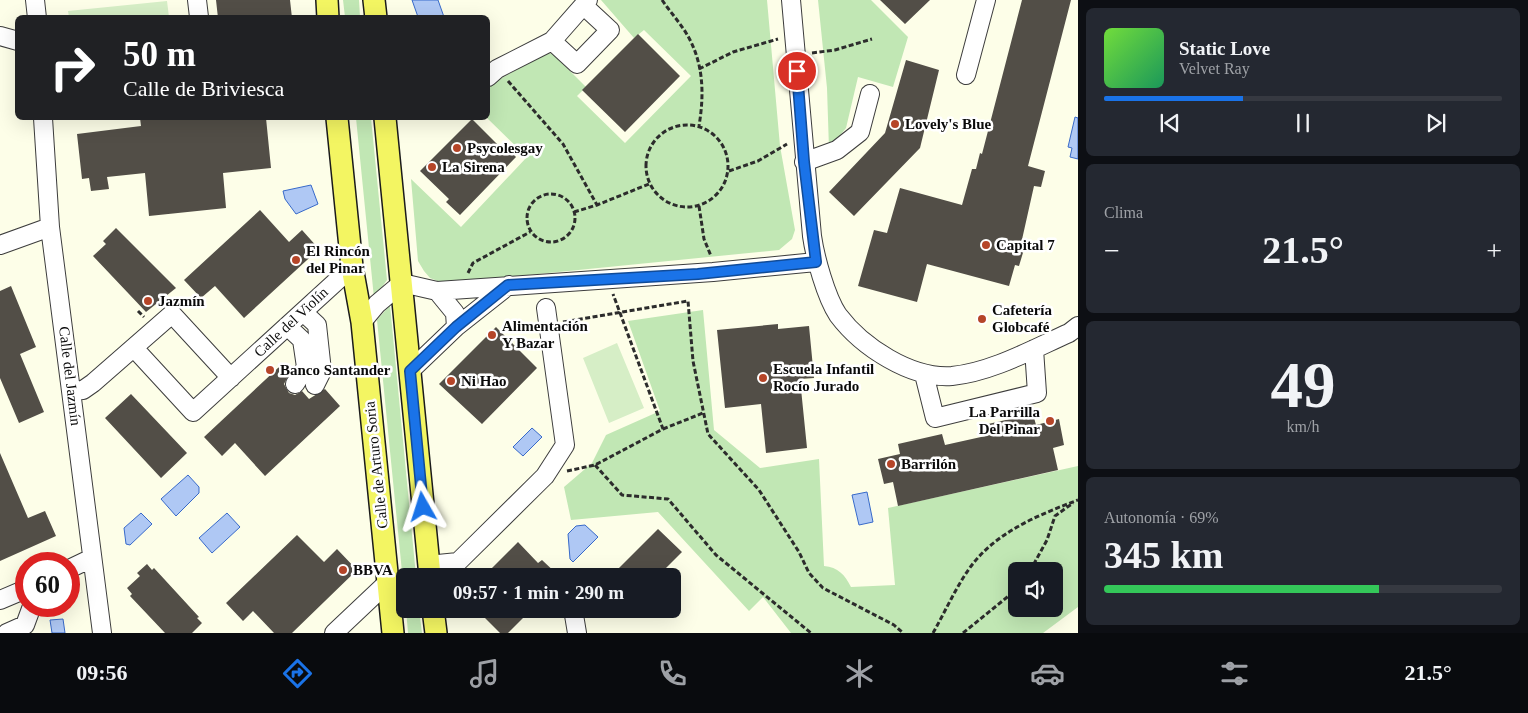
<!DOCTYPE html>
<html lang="es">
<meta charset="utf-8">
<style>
:root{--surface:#171b24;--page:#242831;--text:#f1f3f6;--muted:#9ea1a6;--line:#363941;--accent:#1a73e8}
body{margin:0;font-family:"Times New Roman",serif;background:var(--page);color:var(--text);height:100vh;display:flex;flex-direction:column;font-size:19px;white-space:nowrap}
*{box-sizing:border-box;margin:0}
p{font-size:16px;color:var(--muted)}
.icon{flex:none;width:28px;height:28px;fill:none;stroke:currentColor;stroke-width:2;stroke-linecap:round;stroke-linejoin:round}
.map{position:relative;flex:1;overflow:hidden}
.drawer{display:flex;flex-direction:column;gap:8px;padding:8px;background:#0d0f14;width:450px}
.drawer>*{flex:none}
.hud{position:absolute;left:15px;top:15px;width:475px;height:105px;border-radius:8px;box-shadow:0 5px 20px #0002;background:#202124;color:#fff;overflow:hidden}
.fabs{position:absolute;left:1008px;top:562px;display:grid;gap:10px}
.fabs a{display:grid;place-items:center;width:55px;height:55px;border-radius:8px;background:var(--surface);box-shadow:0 5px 20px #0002;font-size:25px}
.speed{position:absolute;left:15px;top:552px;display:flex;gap:10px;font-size:25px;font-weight:700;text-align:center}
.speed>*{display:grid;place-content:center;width:65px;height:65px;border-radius:50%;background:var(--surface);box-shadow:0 5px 20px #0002;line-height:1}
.speed .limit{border:8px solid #d22;background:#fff;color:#111}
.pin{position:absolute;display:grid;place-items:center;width:42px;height:42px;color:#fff;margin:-21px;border:2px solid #fff;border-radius:50%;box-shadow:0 1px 5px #0007}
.me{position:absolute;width:55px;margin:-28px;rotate:354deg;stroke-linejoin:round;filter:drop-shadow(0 0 4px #0008)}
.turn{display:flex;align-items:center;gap:18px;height:105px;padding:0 25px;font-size:22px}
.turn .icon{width:65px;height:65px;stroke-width:2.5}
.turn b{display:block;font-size:35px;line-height:42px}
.big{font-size:38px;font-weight:600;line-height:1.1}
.drawer .card{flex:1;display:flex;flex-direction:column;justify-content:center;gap:8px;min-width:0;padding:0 18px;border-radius:8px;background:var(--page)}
.drawer .dial{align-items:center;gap:0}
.dial b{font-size:65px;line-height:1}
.song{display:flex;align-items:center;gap:15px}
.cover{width:60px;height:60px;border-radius:8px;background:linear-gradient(135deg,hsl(100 70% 55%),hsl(150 70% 35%))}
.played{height:5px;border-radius:2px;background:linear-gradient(90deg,var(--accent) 35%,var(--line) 35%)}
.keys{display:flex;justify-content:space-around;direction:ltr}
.heat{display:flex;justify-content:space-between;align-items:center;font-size:28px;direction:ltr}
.charge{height:8px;border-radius:4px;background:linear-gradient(90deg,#34c759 69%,var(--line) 0)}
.trip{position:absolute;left:396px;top:568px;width:285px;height:50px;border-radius:8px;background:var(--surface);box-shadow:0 5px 20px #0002;font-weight:600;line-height:50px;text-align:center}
.tab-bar{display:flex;height:80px;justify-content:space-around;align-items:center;background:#090b0e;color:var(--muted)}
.tab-bar .icon{width:35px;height:35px}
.tab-bar .current{color:var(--accent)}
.tab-bar b{font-size:22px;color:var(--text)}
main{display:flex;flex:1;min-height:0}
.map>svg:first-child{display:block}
.green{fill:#c1e7b4;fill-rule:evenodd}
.pitch{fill:#d6eec6}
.water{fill:#afc8f4;stroke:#386ac9}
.building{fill:#524e47}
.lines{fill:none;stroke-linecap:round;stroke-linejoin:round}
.minor-casing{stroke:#3d3d3d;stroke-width:20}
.major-casing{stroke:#1b1b1b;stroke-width:24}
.path{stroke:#2c2c2c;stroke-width:3;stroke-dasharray:5 2.5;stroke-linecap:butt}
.minor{stroke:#fff;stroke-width:18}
.major{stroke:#f3f562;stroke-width:21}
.route-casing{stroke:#114b97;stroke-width:12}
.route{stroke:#1a73e8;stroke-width:9}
.poi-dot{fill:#b54528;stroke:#fff;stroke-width:2}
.labels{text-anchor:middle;stroke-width:5;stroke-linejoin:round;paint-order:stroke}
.poi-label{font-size:15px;font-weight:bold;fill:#0a0a0a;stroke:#fff;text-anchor:start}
.street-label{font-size:15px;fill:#0a0a0a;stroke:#fff}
</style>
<main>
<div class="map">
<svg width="1078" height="633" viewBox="0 0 1078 633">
<rect width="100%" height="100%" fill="#fdfee8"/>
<path class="green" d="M 343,0 L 359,0 L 360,17 L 345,17 Z
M 601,0 L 767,0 L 780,146 L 795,230 L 792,239 L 779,250 L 467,281 L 440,282 L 430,278 L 424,271 L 418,261 L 411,179 L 461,227 L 527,157 L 487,118 L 488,86 L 542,55 L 547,53 L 553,54 L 586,87 L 577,96 L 625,143 L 691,76 L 644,30 L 634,38 Z
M 818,0 L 871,0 L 908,37 L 893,87 L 858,77 L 846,128 L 829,149 L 827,88 Z
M 356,118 L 371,118 L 387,280 L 374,298 Z
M 390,305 L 416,576 L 405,576 L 405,602 L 377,320 Z
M 703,310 L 714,430 L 760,468 L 819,459 L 824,566 C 838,567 845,575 851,587 L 895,585 L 888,508 L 1078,466 L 1078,607 L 1043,633 L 791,633 L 763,597 L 749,611 L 658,512 L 571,520 L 564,487 L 592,463 L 606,435 L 660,411 L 628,321 ZM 1016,571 L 1054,571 L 1054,609 L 1016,609 Z
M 406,609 L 419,609 L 422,633 L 408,633 Z"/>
<path class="pitch" d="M 167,1 L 169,17 L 69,17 L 68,11 Z
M 617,343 L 644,408 L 609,423 L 583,358 Z"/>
<path class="water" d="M 412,0 L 438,0 L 444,17 L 418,17 Z
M 1075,117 L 1078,118 L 1078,159 L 1070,157 L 1072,148 L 1068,147 Z
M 311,185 L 318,204 L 296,214 L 285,199 L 283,191 Z
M 532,428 L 542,437 L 523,456 L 513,447 Z
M 188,475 L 199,487 L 199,493 L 176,516 L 161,499 Z
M 867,492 L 873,522 L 859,525 L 852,495 Z
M 141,513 L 152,524 L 130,545 L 126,544 L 124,528 Z
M 227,513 L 240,527 L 212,553 L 199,538 Z
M 585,525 L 598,537 L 573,562 L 570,559 L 568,534 L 576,526 Z
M 63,619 L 65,633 L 52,633 L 50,620 Z"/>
<path class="building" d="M 216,0 L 290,0 L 292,18 L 218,18 Z
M 880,0 L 930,0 L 905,24 Z
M 1022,0 L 1071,0 L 1028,166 L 1045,171 L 1041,187 L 1034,186 L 1021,244 L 1025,246 L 1019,266 L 1015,265 L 1009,286 L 927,264 L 917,302 L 858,286 L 874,230 L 887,233 L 900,188 L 962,205 L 972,169 L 976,169 L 980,153 L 982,154 Z
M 638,34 L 680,76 L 625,132 L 582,90 Z
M 906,60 L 939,70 L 920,148 L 854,216 L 829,192 L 885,133 Z
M 140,118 L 266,118 L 271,168 L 223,173 L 226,208 L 149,216 L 145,173 L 107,177 L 109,189 L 91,191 L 89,178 L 82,179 L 77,134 L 141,126 Z
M 472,119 L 500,147 L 503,144 L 516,157 L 460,215 L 446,202 L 449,199 L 420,171 Z
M 260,210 L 289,242 L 302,230 L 319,249 L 244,318 L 215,286 L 201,298 L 184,280 Z
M 116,228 L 176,288 L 146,312 L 93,256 L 106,244 L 103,241 Z
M 11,286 L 36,347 L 20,354 L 44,412 L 19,423 L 0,378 L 0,291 Z
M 778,324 L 778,329 L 809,326 L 814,378 L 800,379 L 807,448 L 766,453 L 761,404 L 725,408 L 717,330 Z
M 496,327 L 537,368 L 482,424 L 439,384 Z
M 279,367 L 288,376 L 284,384 L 289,393 L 295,395 L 302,391 L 309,399 L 325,389 L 340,406 L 265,476 L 235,443 L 222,456 L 204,437 Z
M 131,394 L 187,453 L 161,478 L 105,418 Z
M 1033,414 L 1036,425 L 1059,419 L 1064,445 L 1053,448 L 1058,470 L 898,506 L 893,482 L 884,484 L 878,459 L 900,454 L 898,444 L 942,434 L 945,445 L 990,435 L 988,424 Z
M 0,453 L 28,518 L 45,511 L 56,536 L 0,561 Z
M 658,529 L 682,552 L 658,576 L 611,576 Z
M 297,535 L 324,562 L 337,549 L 357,570 L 292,633 L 274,633 L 253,611 L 243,621 L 226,603 Z
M 518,542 L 538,563 L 542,560 L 559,576 L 484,576 Z
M 147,564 L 152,570 L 154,568 L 199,617 L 197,618 L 202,623 L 192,633 L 165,633 L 130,596 L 132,594 L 127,588 L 140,576 L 137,573 Z
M 493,609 L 516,609 L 524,617 L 508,633 L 500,633 L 484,617 Z"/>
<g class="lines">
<defs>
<path id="minor" d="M 35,0 L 37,18
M 197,0 L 199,17
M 791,0 L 812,236 C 815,257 826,297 838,315 C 862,347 911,379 952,376 C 992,372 1033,349 1069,333 L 1078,326
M 0,36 L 18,41
M 552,41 L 577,64 L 610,30 L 584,6
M 966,75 L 986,0
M 488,77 L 497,69 L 552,41 L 588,0
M 43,118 L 50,227 L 102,633
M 804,162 L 837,150 L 860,132 L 870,94
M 0,245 L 50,227
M 437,291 L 455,313 L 456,327
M 303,312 L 317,325 L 322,371 L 315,385
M 362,322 L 377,304 L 402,283 L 437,291 L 713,272 L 816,262
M 287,326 L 302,340 L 306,367 L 295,384
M 134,348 L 193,412 L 352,267
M 410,371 L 456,327 L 509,285
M 924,374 L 935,418 L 1037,393 L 1034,349
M 72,391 L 83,390 L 93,383 L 172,314 L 231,378
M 428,565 L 458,562 L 545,476 L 565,445 L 546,308
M 69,569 L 92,558
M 0,600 L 26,589
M 573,609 L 577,633
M 7,633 L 25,625 L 32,606
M 334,633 L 388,582"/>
<path id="major" d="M 327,0 L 328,18
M 374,0 L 376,18
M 337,118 L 352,267 L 362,322 L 393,633
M 385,118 L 430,576
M 433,609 L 436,633"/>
</defs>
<use href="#minor" class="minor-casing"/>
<use href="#major" class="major-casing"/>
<path class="path" d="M 662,0 C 671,13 682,25 689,38 C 704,66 704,96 699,126
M 812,53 L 835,50 L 872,39
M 699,69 L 733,52 L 778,39
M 508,81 L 563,144 L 597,205
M646 166a41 41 0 1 1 82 0a41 41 0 1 1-82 0Z
M 729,171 L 758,161 L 787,144
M527 218a24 24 0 1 1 48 0a24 24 0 1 1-48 0Z
M 699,206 L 704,239 L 711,256
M 574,212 L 597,205 L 649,184
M 468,273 L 473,263 L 530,232
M 138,311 L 144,317
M 563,322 L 688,301 L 693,361 L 708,434 L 759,490 L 799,552 L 809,573 L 823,588 L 894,625 L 903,633
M 663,429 L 703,413
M 595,465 L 622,495 L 668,499 L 716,555 L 811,633
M 567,471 L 595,465 L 663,429 L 613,294
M 1030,571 L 1047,540 L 1055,516 L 1073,503
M 933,633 C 945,612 955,589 969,569 C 994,533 1038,515 1078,500
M 963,633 L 1016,590"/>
<use href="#minor" class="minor"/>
<use href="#major" class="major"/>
</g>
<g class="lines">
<defs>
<path id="route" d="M 423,507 L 410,371 L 456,327 L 508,285 L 698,274 L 816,262 L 804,162 L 797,71"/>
</defs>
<use href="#route" class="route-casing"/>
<use href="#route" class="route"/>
</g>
<g class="poi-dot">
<circle cx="895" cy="124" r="5"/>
<circle cx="457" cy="148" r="5"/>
<circle cx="432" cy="167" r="5"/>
<circle cx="986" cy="245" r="5"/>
<circle cx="296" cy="260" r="5"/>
<circle cx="148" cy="301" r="5"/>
<circle cx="982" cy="319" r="5"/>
<circle cx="492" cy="335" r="5"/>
<circle cx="270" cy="370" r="5"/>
<circle cx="763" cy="378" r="5"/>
<circle cx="451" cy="381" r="5"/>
<circle cx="1050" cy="421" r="5"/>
<circle cx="891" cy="464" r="5"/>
<circle cx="343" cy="570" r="5"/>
</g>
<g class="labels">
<g class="poi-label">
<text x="905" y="129">Lovely's Blue</text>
<text x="467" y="153">Psycolesgay</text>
<text x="442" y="172">La Sirena</text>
<text x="996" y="250">Capital 7</text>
<text x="306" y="256">El Rincón<tspan x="306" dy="17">del Pinar</tspan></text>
<text x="158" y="306">Jazmín</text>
<text x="992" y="315">Cafetería<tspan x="992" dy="17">Globcafé</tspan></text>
<text x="502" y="331">Alimentación<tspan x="502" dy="17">Y Bazar</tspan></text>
<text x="773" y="374">Escuela Infantil<tspan x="773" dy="17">Rocío Jurado</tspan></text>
<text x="280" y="375">Banco Santander</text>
<text x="461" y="386">Ni Hao</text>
<text x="1040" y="417" text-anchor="end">La Parrilla<tspan x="1040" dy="17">Del Pinar</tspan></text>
<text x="901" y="469">Barrilón</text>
<text x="353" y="575">BBVA</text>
</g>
<g class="street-label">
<text transform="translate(291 322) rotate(-43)" y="5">Calle del Violín</text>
<text transform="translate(70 376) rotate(83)" y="5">Calle del Jazmín</text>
<text transform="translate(376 465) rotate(-96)" y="5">Calle de Arturo Soria</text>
</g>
</g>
</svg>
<div class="fabs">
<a><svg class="icon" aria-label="sound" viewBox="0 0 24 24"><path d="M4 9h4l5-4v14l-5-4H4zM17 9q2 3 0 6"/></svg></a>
</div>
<div class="speed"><div class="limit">60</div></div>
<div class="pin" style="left:797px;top:71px;background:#d93025"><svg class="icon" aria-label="arrive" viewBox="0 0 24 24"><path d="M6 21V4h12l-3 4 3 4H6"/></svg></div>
<svg class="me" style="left:423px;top:507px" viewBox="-20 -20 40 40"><path d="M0-17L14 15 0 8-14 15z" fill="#1a73e8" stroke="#fff" stroke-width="4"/></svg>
<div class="trip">09:57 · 1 min · 290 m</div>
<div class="hud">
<div class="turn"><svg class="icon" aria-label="right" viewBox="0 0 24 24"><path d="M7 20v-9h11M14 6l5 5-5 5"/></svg><div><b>50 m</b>Calle de Briviesca</div></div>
</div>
</div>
<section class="drawer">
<div class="card">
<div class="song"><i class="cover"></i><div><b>Static Love</b><p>Velvet Ray</p></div></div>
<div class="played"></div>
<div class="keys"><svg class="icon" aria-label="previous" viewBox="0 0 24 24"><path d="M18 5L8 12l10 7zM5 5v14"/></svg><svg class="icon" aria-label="pause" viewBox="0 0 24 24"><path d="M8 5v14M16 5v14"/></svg><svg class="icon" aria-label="next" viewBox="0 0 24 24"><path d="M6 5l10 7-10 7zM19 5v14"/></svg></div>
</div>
<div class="card"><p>Clima</p>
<div class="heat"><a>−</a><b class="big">21.5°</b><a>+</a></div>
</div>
<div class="card dial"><b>49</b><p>km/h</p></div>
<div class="card"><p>Autonomía · 69%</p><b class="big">345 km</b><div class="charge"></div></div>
</section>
</main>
<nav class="tab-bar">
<b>09:56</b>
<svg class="icon current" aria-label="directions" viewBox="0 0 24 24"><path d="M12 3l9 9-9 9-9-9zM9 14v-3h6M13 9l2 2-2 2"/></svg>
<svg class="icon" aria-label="music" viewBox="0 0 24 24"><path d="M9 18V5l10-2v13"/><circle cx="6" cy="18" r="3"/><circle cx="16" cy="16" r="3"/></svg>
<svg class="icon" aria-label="phone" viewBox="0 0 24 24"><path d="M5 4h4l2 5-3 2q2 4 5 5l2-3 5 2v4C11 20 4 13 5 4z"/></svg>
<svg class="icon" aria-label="climate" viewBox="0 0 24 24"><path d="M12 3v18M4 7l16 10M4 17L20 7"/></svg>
<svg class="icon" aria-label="car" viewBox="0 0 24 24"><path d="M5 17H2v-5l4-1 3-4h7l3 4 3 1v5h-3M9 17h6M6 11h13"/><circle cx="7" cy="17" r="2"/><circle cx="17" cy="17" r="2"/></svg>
<svg class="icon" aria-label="filters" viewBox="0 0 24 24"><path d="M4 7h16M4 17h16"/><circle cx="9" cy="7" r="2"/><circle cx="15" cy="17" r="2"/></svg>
<b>21.5°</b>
</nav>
